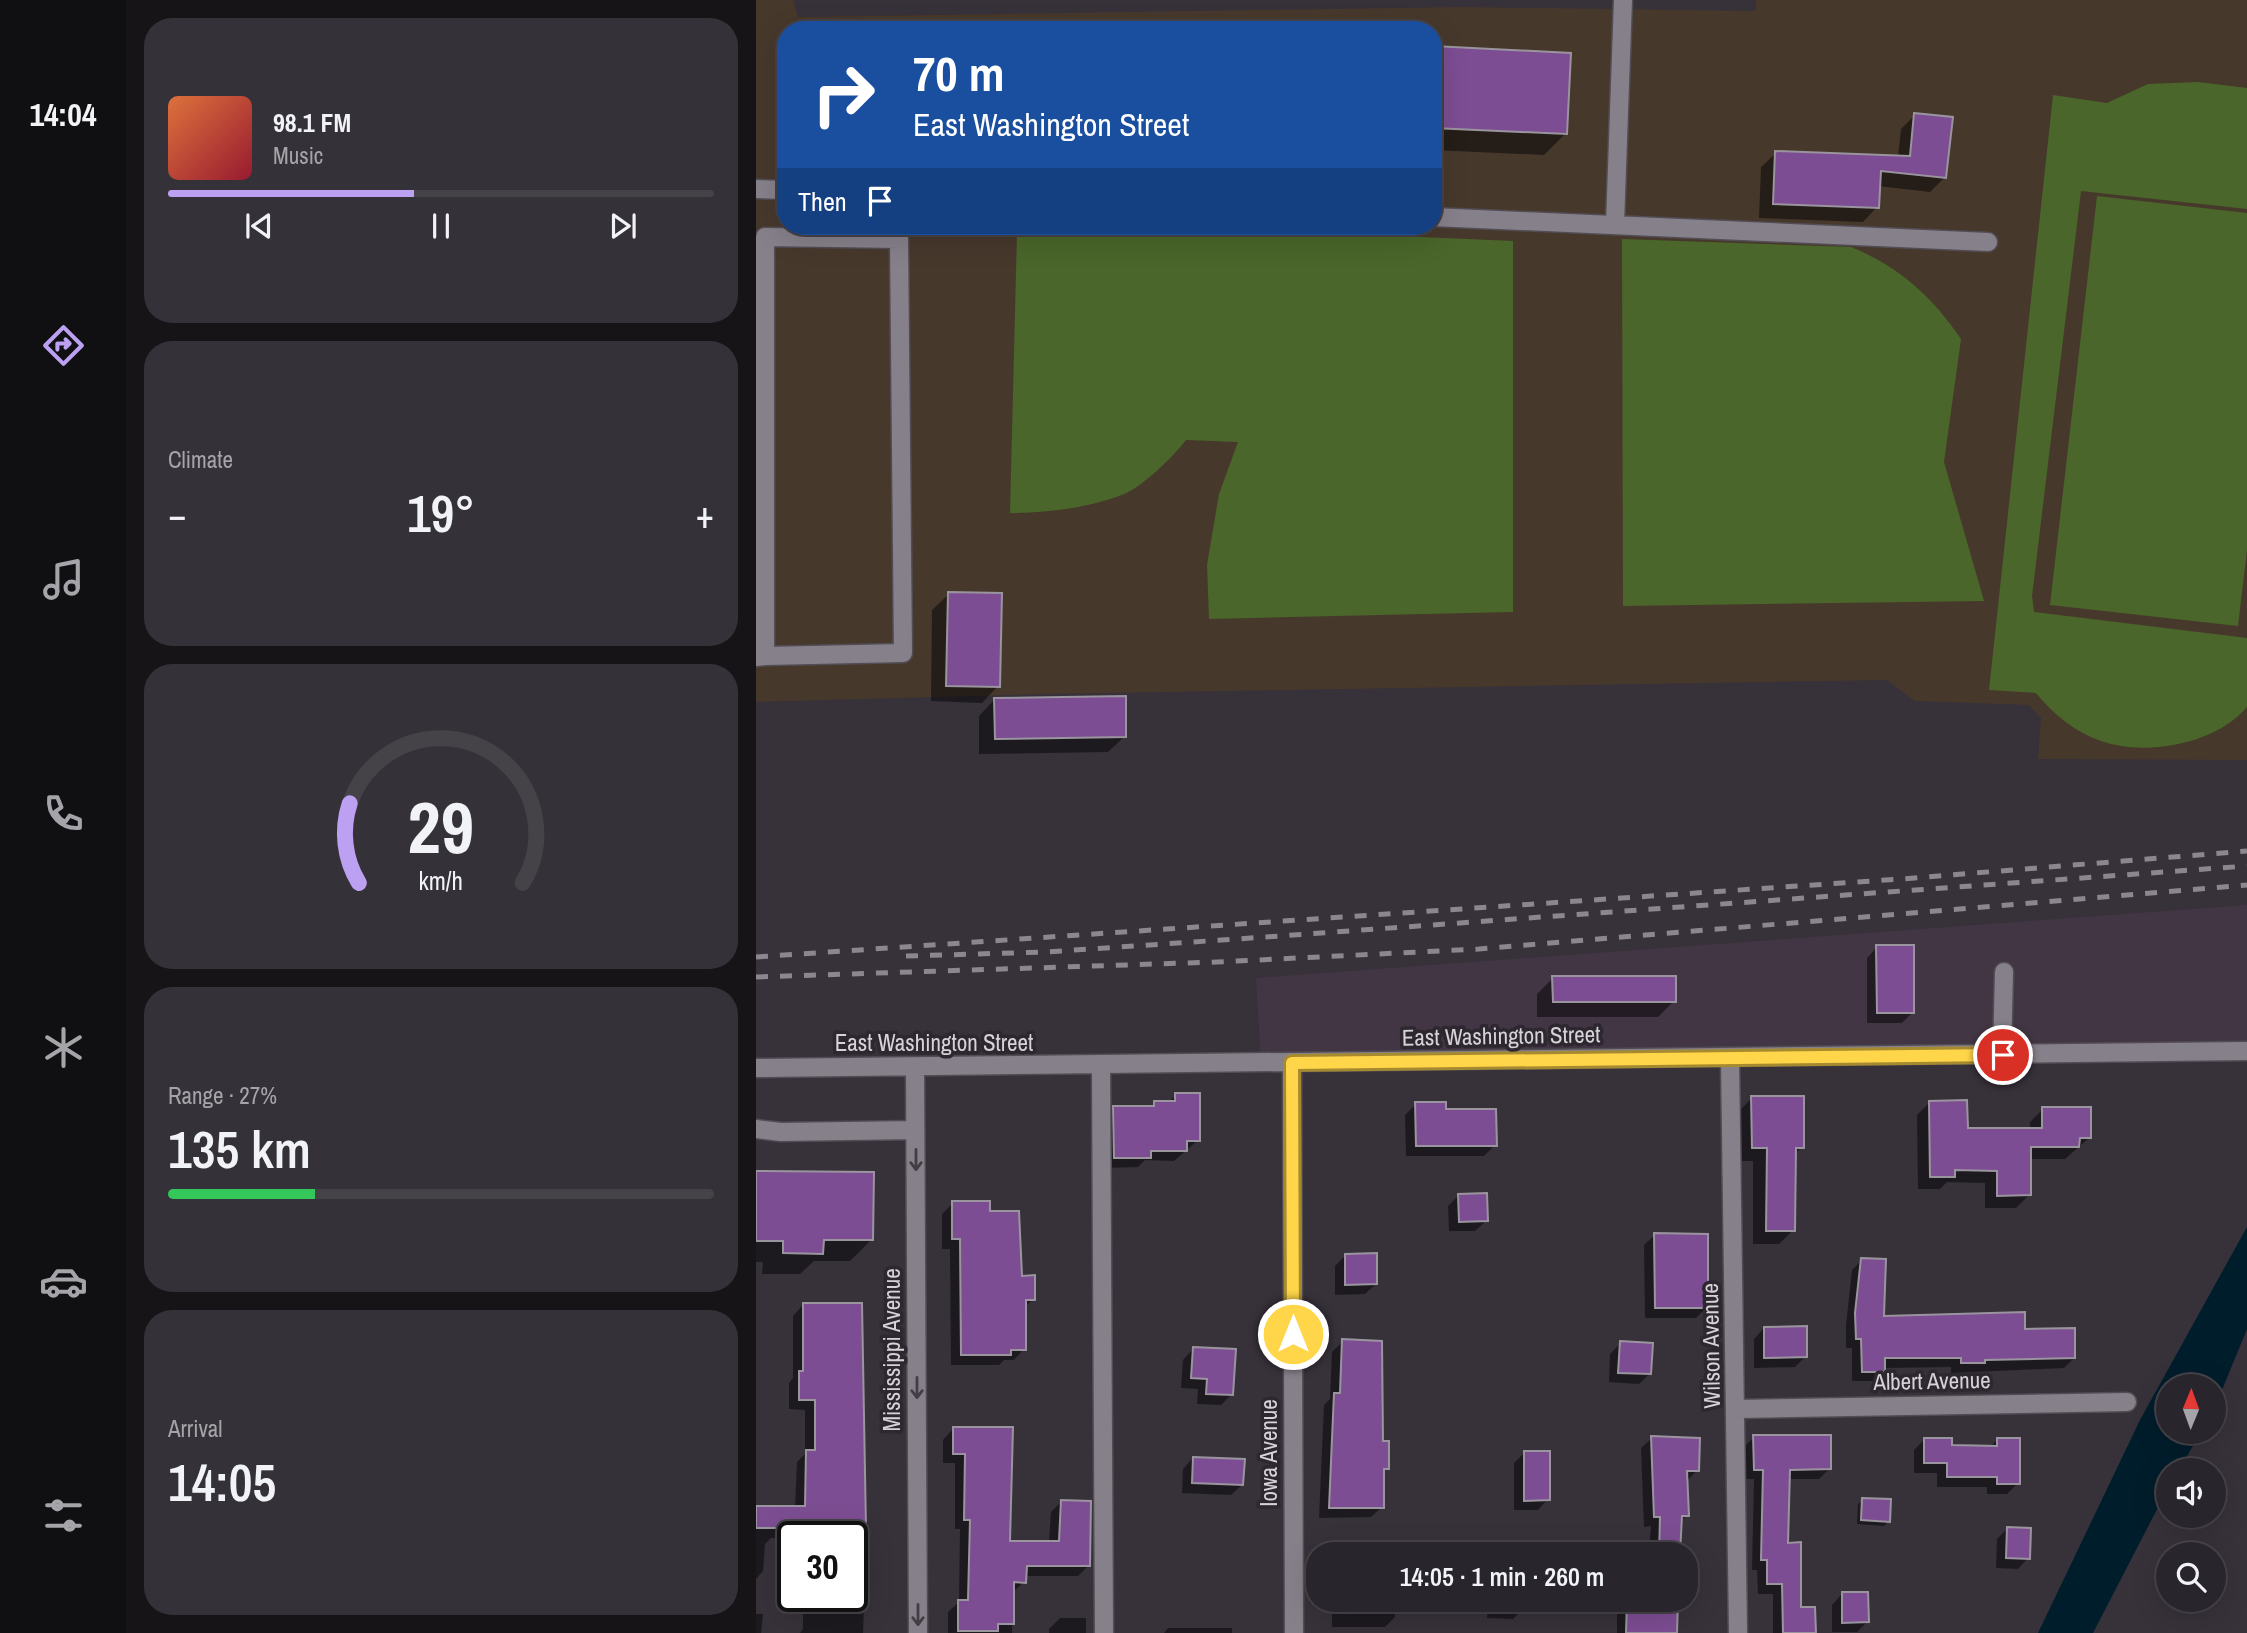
<!DOCTYPE html>
<meta charset="utf-8">
<style>
:root{--surface:#29252c;--page:#353138;--text:#f1f3f6;--muted:#a5a5a9;--line:#454248;--accent:#bca0f2}
body{margin:0;font-family:"Archivo Narrow",sans-serif;background:var(--page);color:var(--text);height:100vh;display:flex;flex-direction:column;font-size:26px;white-space:nowrap}
*{box-sizing:border-box;margin:0}
p{font-size:23px;color:var(--muted)}
.icon{flex:none;width:38px;height:38px;fill:none;stroke:currentColor;stroke-width:2;stroke-linecap:round;stroke-linejoin:round}
.map{position:relative;flex:1;overflow:hidden}
.sheet{display:flex;flex-direction:column;gap:18px;padding:18px;background:#171418;width:630px}
.sheet>*{flex:none}
.top-card{position:absolute;left:21px;top:21px;width:665px;height:214px;border-radius:28px;box-shadow:0 7px 28px #0002,0 0 0 2px var(--line);background:#1a4fa0;color:#fff;overflow:hidden}
.needle{width:46px;rotate:1deg}
.controls{position:absolute;left:1400px;top:1374px;display:grid;gap:14px}
.controls a{display:grid;place-items:center;width:70px;height:70px;border-radius:50%;background:var(--surface);box-shadow:0 7px 28px #0002,0 0 0 2px var(--line);font-size:35px}
.speed{position:absolute;left:21px;top:1521px;display:flex;gap:14px;font-size:35px;font-weight:700;text-align:center}
.speed>*{display:grid;place-content:center;width:91px;height:91px;border-radius:50%;background:var(--surface);box-shadow:0 7px 28px #0002,0 0 0 2px var(--line);line-height:1}
.speed .limit{border:4px solid #111;border-radius:10px;background:#fff;color:#111}
.pin{position:absolute;display:grid;place-items:center;width:60px;height:60px;color:#fff;margin:-30px;border:4px solid #fff;border-radius:50%;box-shadow:0 2px 7px #0007}
.me{position:absolute;width:77px;margin:-38px;rotate:0deg;stroke-linejoin:round;filter:drop-shadow(0 0 5px #0008)}
.turn{display:flex;align-items:center;gap:24px;height:147px;padding:0 21px;font-size:32px}
.turn .icon{width:91px;height:91px;stroke-width:2.5}
.turn b{display:block;font-size:49px;line-height:60px}
.then{display:flex;align-items:center;height:66px;padding:0 21px;background:#0003;gap:14px;font-size:26px}
.big{font-size:52px;font-weight:600;line-height:1.1}
.sheet .tile{flex:1;display:flex;flex-direction:column;justify-content:center;gap:10px;min-width:0;padding:0 24px;border-radius:28px;background:var(--page)}
.sheet .dial{align-items:center;gap:0}
.dial svg{height:182px;overflow:visible;fill:none;stroke:var(--line);stroke-width:7;stroke-linecap:round;text-anchor:middle}
.dial text{fill:var(--text);stroke:none}
.song{display:flex;align-items:center;gap:21px}
.cover{width:84px;height:84px;border-radius:10px;background:linear-gradient(135deg,hsl(20 70% 55%),hsl(350 70% 35%))}
.played{height:7px;border-radius:4px;background:linear-gradient(90deg,var(--accent) 45%,var(--line) 45%)}
.keys{display:flex;justify-content:space-around;direction:ltr}
.heat{display:flex;justify-content:space-between;align-items:center;font-size:38px;direction:ltr}
.charge{height:10px;border-radius:5px;background:linear-gradient(90deg,#34c759 27%,var(--line) 0)}
.trip{position:absolute;left:550px;top:1542px;width:392px;height:70px;border-radius:28px;background:var(--surface);box-shadow:0 7px 28px #0002,0 0 0 2px var(--line);font-weight:600;line-height:70px;text-align:center}
main{display:flex;flex:1;min-height:0}
.tab-bar{display:flex;flex-direction:column;width:126px;justify-content:space-around;align-items:center;background:#100f12;color:var(--muted)}
.tab-bar .icon{width:49px;height:49px}
.tab-bar .selected{color:var(--accent)}
.tab-bar b{font-size:32px;color:var(--text)}
.map>svg:first-child{display:block}
.commercial{fill:#433644}
.education{fill:#47382c;fill-rule:evenodd}
.green{fill:#4a662a}
.water{fill:#001d2b}
.shadow{fill:#0007}
.building{fill:#7c4d92;stroke:#9a949e;stroke-width:2}
.lines{fill:none;stroke-linecap:round;stroke-linejoin:round}
.minor-casing{stroke:#524d54;stroke-width:21}
.minor{stroke:#86808a;stroke-width:18}
.rail{stroke:#8c878e;stroke-width:5;stroke-dasharray:12 12;stroke-linecap:butt}
.oneway{stroke:#433d46}
.route-casing{stroke:#a68a30;stroke-width:18}
.route{stroke:#ffd54a;stroke-width:12}
.labels{text-anchor:middle;stroke-width:7;stroke-linejoin:round;paint-order:stroke}
.street-label{font-size:23px;fill:#d6d2d8;stroke:#2d2730}
</style>
<main>
<nav class="tab-bar">
<b>14:04</b>
<svg class="icon selected" aria-label="directions" viewBox="0 0 24 24"><path d="M12 3l9 9-9 9-9-9zM9 14v-3h6M13 9l2 2-2 2"/></svg>
<svg class="icon" aria-label="music" viewBox="0 0 24 24"><path d="M9 18V5l10-2v13"/><circle cx="6" cy="18" r="3"/><circle cx="16" cy="16" r="3"/></svg>
<svg class="icon" aria-label="phone" viewBox="0 0 24 24"><path d="M5 4h4l2 5-3 2q2 4 5 5l2-3 5 2v4C11 20 4 13 5 4z"/></svg>
<svg class="icon" aria-label="climate" viewBox="0 0 24 24"><path d="M12 3v18M4 7l16 10M4 17L20 7"/></svg>
<svg class="icon" aria-label="car" viewBox="0 0 24 24"><path d="M5 17H2v-5l4-1 3-4h7l3 4 3 1v5h-3M9 17h6M6 11h13"/><circle cx="7" cy="17" r="2"/><circle cx="17" cy="17" r="2"/></svg>
<svg class="icon" aria-label="filters" viewBox="0 0 24 24"><path d="M4 7h16M4 17h16"/><circle cx="9" cy="7" r="2"/><circle cx="15" cy="17" r="2"/></svg>
</nav>
<section class="sheet">
<div class="tile">
<div class="song"><i class="cover"></i><div><b>98.1 FM</b><p>Music</p></div></div>
<div class="played"></div>
<div class="keys"><svg class="icon" aria-label="previous" viewBox="0 0 24 24"><path d="M18 5L8 12l10 7zM5 5v14"/></svg><svg class="icon" aria-label="pause" viewBox="0 0 24 24"><path d="M8 5v14M16 5v14"/></svg><svg class="icon" aria-label="next" viewBox="0 0 24 24"><path d="M6 5l10 7-10 7zM19 5v14"/></svg></div>
</div>
<div class="tile"><p>Climate</p>
<div class="heat"><a>−</a><b class="big">19°</b><a>+</a></div>
</div>
<div class="tile dial"><svg viewBox="0 0 100 80">
<path d="M14 69A42 42 0 1 1 86 69"/>
<path d="M14 69A42 42 0 0 1 10 34" stroke="#bca0f2"/>
<text x="50" y="56" font-size="32" font-weight="700">29</text>
<text x="50" y="72" font-size="11">km/h</text>
</svg></div>
<div class="tile"><p>Range · 27%</p><b class="big">135 km</b><div class="charge"></div></div>
<div class="tile"><p>Arrival</p><b class="big">14:05</b></div>
</section>
<div class="map">
<svg width="1491" height="1633" viewBox="0 0 1491 1633">
<rect width="100%" height="100%" fill="#37313a"/>
<path class="commercial" d="M 1491,905 L 1491,1049 L 505,1060 L 500,978 Z"/>
<path class="education" d="M 0,0 L 37,0 L 42,17 L 705,7 L 1000,11 L 1000,0 L 1491,0 L 1491,760 L 1282,759 L 1285,718 L 1273,705 L 1159,701 L 1131,680 L 287,694 L 0,702 ZM 30,30 L 677,30 L 677,226 L 30,226 Z"/>
<path class="green" d="M 1442,82 L 1491,88 L 1491,209 L 1325,191 L 1276,596 L 1278,612 L 1491,638 L 1491,707 C 1460,744 1390,757 1345,741 C 1319,732 1297,714 1280,693 L 1233,690 L 1297,95 L 1351,103 L 1392,84 Z
M 1341,196 L 1491,213 L 1491,550 L 1482,626 L 1294,605 Z
M 407,226 L 757,241 L 757,612 L 453,619 L 451,565 L 463,494 L 482,442 L 430,440 C 419,455 385,488 368,494 C 333,508 291,513 254,513 L 261,232 L 406,233 Z
M 866,239 L 1095,247 C 1142,266 1176,296 1205,339 L 1188,462 L 1228,601 L 867,606 Z"/>
<path class="water" d="M 1491,1227 L 1491,1329 L 1459,1407 L 1458,1386 L 1412,1386 L 1412,1432 L 1445,1432 L 1423,1470 L 1412,1470 L 1412,1488 L 1337,1633 L 1282,1633 L 1384,1420 Z"/>
<path class="shadow" d="M 677,48 L 809,134 L 788,155 L 677,150 Z
M 1159,115 L 1188,178 L 1174,192 L 1122,186 L 1121,207 L 1107,222 L 1003,218 L 1005,167 L 1020,153 L 1142,157 L 1145,129 Z
M 193,594 L 242,686 L 226,703 L 175,701 L 176,610 Z
M 239,699 L 369,736 L 352,752 L 223,754 L 223,716 Z
M 1121,947 L 1157,1012 L 1146,1023 L 1111,1023 L 1111,958 Z
M 797,978 L 918,1001 L 902,1017 L 781,1017 L 781,994 Z
M 420,1095 L 442,1140 L 418,1161 L 389,1160 L 382,1167 L 348,1168 L 347,1119 L 357,1108 L 394,1108 L 399,1103 L 412,1103 Z
M 996,1098 L 1046,1147 L 1038,1155 L 1037,1230 L 1023,1244 L 997,1244 L 997,1161 L 982,1161 L 982,1112 Z
M 1174,1102 L 1210,1130 L 1274,1130 L 1274,1122 L 1287,1109 L 1333,1138 L 1309,1159 L 1273,1159 L 1273,1195 L 1260,1208 L 1229,1208 L 1229,1183 L 1191,1182 L 1184,1189 L 1162,1189 L 1161,1115 Z
M 660,1104 L 689,1111 L 739,1145 L 728,1156 L 650,1156 L 649,1115 Z
M 0,1173 L 116,1239 L 94,1261 L 58,1261 L 44,1274 L 6,1274 L 7,1262 L 0,1262 Z
M 703,1195 L 730,1221 L 719,1231 L 693,1231 L 692,1206 Z
M 197,1203 L 232,1213 L 277,1299 L 269,1307 L 268,1349 L 258,1360 L 248,1360 L 243,1365 L 195,1365 L 194,1249 L 186,1249 L 186,1214 Z
M 899,1235 L 950,1308 L 940,1318 L 889,1318 L 888,1245 Z
M 589,1256 L 620,1284 L 609,1294 L 579,1295 L 579,1266 Z
M 1106,1260 L 1127,1318 L 1267,1331 L 1318,1358 L 1308,1368 L 1195,1373 L 1195,1367 L 1127,1368 L 1117,1381 L 1096,1381 L 1096,1348 L 1090,1348 L 1090,1325 L 1096,1270 Z
M 47,1305 L 104,1432 L 110,1554 L 107,1633 L 44,1633 L 47,1629 L 47,1596 L 96,1596 L 96,1536 L 15,1538 L 9,1544 L 7,1571 L 0,1579 L 0,1508 L 39,1508 L 41,1462 L 49,1454 L 49,1410 L 33,1409 L 33,1383 L 37,1378 L 37,1316 Z
M 1008,1328 L 1049,1357 L 1039,1367 L 998,1368 L 998,1339 Z
M 587,1341 L 625,1443 L 631,1469 L 626,1474 L 626,1507 L 615,1517 L 563,1518 L 568,1405 L 574,1399 L 576,1352 Z
M 865,1343 L 893,1374 L 883,1384 L 853,1382 L 854,1354 Z
M 437,1349 L 476,1394 L 465,1405 L 441,1404 L 442,1389 L 425,1388 L 427,1360 Z
M 197,1429 L 253,1542 L 293,1542 L 295,1512 L 305,1502 L 333,1565 L 322,1576 L 269,1576 L 268,1582 L 257,1592 L 256,1633 L 192,1633 L 192,1612 L 203,1602 L 204,1529 L 199,1529 L 199,1463 L 187,1463 L 187,1440 Z
M 998,1437 L 1073,1469 L 1063,1479 L 1032,1479 L 1030,1544 L 1043,1609 L 1058,1633 L 1017,1633 L 1017,1594 L 1002,1594 L 1001,1570 L 996,1570 L 998,1479 L 988,1479 L 988,1447 Z
M 896,1438 L 941,1470 L 930,1482 L 931,1515 L 924,1522 L 923,1554 L 893,1554 L 895,1526 L 888,1527 L 885,1448 Z
M 1168,1440 L 1194,1447 L 1234,1447 L 1241,1440 L 1262,1483 L 1251,1494 L 1231,1494 L 1231,1487 L 1181,1487 L 1181,1473 L 1158,1473 L 1158,1450 Z
M 768,1453 L 792,1499 L 782,1510 L 758,1510 L 758,1463 Z
M 437,1458 L 486,1485 L 475,1495 L 426,1493 L 427,1469 Z
M 1107,1500 L 1133,1521 L 1128,1526 L 1101,1524 L 1102,1504 Z
M 1251,1529 L 1272,1558 L 1262,1569 L 1240,1568 L 1241,1539 Z
M 1086,1594 L 1111,1622 L 1101,1632 L 1076,1632 L 1076,1605 Z
M 580,1600 L 639,1600 L 639,1617 L 629,1627 L 576,1627 L 576,1604 Z
M 732,1600 L 768,1600 L 767,1609 L 757,1619 L 731,1618 Z
M 870,1600 L 921,1600 L 920,1633 L 861,1633 L 861,1608 Z
M 0,1614 L 7,1614 L 5,1633 L 0,1633 Z
M 304,1618 L 330,1618 L 330,1633 L 293,1633 L 293,1629 Z
M 412,1628 L 476,1628 L 476,1633 L 408,1633 Z"/>
<path class="building" d="M 677,46 L 815,53 L 811,134 L 677,128 Z
M 1158,113 L 1197,117 L 1190,178 L 1125,171 L 1123,208 L 1017,204 L 1019,151 L 1154,156 Z
M 192,592 L 246,593 L 244,687 L 190,686 Z
M 370,696 L 370,737 L 239,739 L 238,698 Z
M 1120,945 L 1158,945 L 1158,1013 L 1121,1013 Z
M 796,976 L 920,976 L 920,1002 L 797,1002 Z
M 419,1093 L 444,1093 L 444,1141 L 431,1141 L 431,1151 L 395,1151 L 395,1158 L 358,1158 L 357,1106 L 398,1106 L 398,1101 L 419,1101 Z
M 995,1096 L 1048,1096 L 1048,1148 L 1040,1148 L 1039,1231 L 1010,1231 L 1011,1148 L 996,1148 Z
M 1211,1100 L 1212,1128 L 1286,1128 L 1286,1107 L 1335,1107 L 1335,1138 L 1324,1138 L 1323,1147 L 1275,1147 L 1275,1195 L 1241,1196 L 1241,1171 L 1199,1170 L 1199,1177 L 1174,1177 L 1173,1101 Z
M 659,1102 L 690,1102 L 690,1109 L 740,1109 L 741,1146 L 660,1146 Z
M 0,1171 L 118,1172 L 117,1240 L 68,1240 L 67,1254 L 27,1253 L 27,1241 L 0,1241 Z
M 731,1193 L 732,1221 L 703,1222 L 702,1194 Z
M 196,1201 L 234,1201 L 234,1211 L 263,1211 L 266,1276 L 279,1275 L 279,1300 L 270,1300 L 270,1350 L 255,1350 L 255,1355 L 205,1355 L 204,1239 L 196,1239 Z
M 898,1233 L 952,1234 L 952,1308 L 899,1308 Z
M 621,1253 L 621,1284 L 589,1285 L 589,1254 Z
M 1105,1258 L 1130,1259 L 1128,1316 L 1269,1312 L 1269,1329 L 1319,1328 L 1319,1358 L 1229,1360 L 1229,1363 L 1205,1363 L 1205,1358 L 1129,1358 L 1129,1372 L 1106,1372 L 1105,1339 L 1100,1339 L 1099,1313 Z
M 47,1303 L 106,1303 L 110,1528 L 0,1528 L 0,1506 L 49,1506 L 50,1450 L 59,1450 L 59,1400 L 43,1400 L 43,1371 L 47,1371 Z
M 1051,1326 L 1051,1357 L 1008,1358 L 1008,1327 Z
M 586,1339 L 626,1341 L 627,1441 L 633,1441 L 633,1469 L 628,1469 L 628,1508 L 573,1508 L 578,1393 L 584,1393 Z
M 864,1341 L 897,1343 L 895,1374 L 862,1373 Z
M 437,1347 L 480,1349 L 477,1395 L 450,1394 L 451,1379 L 435,1378 Z
M 197,1427 L 257,1427 L 254,1541 L 303,1541 L 305,1500 L 335,1501 L 334,1566 L 271,1566 L 270,1583 L 258,1582 L 258,1624 L 242,1624 L 242,1631 L 202,1631 L 202,1600 L 212,1600 L 214,1520 L 208,1520 L 209,1454 L 197,1454 Z
M 997,1435 L 1075,1435 L 1075,1469 L 1034,1470 L 1032,1543 L 1045,1542 L 1045,1607 L 1059,1607 L 1060,1633 L 1027,1633 L 1026,1584 L 1011,1584 L 1011,1560 L 1005,1560 L 1007,1470 L 998,1470 Z
M 895,1436 L 944,1438 L 943,1471 L 931,1471 L 933,1516 L 926,1516 L 924,1554 L 903,1554 L 904,1517 L 898,1517 Z
M 1168,1438 L 1196,1438 L 1196,1445 L 1241,1446 L 1241,1438 L 1264,1438 L 1264,1484 L 1241,1484 L 1241,1477 L 1191,1477 L 1191,1463 L 1168,1463 Z
M 768,1451 L 794,1451 L 794,1500 L 768,1501 Z
M 437,1457 L 489,1459 L 487,1485 L 436,1483 Z
M 1106,1498 L 1135,1499 L 1134,1522 L 1105,1520 Z
M 1251,1527 L 1275,1528 L 1274,1559 L 1250,1558 Z
M 1086,1592 L 1112,1592 L 1113,1622 L 1086,1623 Z
M 871,1600 L 922,1600 L 921,1633 L 870,1633 Z"/>
<g class="lines">
<defs>
<path id="minor" d="M 0,189 L 30,190
M 677,217 L 1232,242
M 859,224 L 867,0
M 0,657 L 9,656 L 147,653 L 143,239 L 9,237 L 9,656
M 1246,1055 L 1248,972
M 974,1059 L 982,1633
M 536,1063 L 538,1633
M 345,1066 L 348,1633
M 0,1068 L 1491,1051
M 159,1068 L 162,1633
M 0,1129 L 25,1132 L 159,1130
M 981,1409 L 1371,1402"/>
</defs>
<use href="#minor" class="minor-casing"/>
<use href="#minor" class="minor"/>
<path class="rail" d="M 150,956 L 290,952 L 510,937 L 1491,866
M 0,957 L 1145,879 L 1491,851
M 0,977 L 461,962 L 723,949 L 1491,885"/>
</g>
<defs><path id="oneway-shaft" d="M-6 0H5M1.5-3L5.5 0L1.5 3" fill="none" stroke-width="1.6" stroke-linecap="round" stroke-linejoin="round" transform="scale(1.75)"/></defs>
<g class="oneway">
<use href="#oneway-shaft" transform="translate(160 1160) rotate(90)"/>
<use href="#oneway-shaft" transform="translate(161 1388) rotate(90)"/>
<use href="#oneway-shaft" transform="translate(162 1615) rotate(90)"/>
</g>
<g class="lines">
<defs>
<path id="route" d="M 537,1334 L 536,1063 L 1247,1055"/>
</defs>
<use href="#route" class="route-casing"/>
<use href="#route" class="route"/>
</g>
<g class="labels">
<g class="street-label">
<text transform="translate(745 1036) rotate(-1)" y="8">East Washington Street</text>
<text x="178" y="1051">East Washington Street</text>
<text transform="translate(955 1346) rotate(-91)" y="8">Wilson Avenue</text>
<text transform="translate(136 1350) rotate(-90)" y="8">Mississippi Avenue</text>
<text transform="translate(1176 1381) rotate(-1)" y="8">Albert Avenue</text>
<text transform="translate(513 1453) rotate(-90)" y="8">Iowa Avenue</text>
</g>
</g>
</svg>
<div class="controls">
<a><svg class="needle" viewBox="-14 -14 28 28"><path d="M0-13l5 13h-10z" fill="#e53935"/><path d="M0 13l5-13h-10z" fill="#a5a5a9"/></svg></a>
<a><svg class="icon" aria-label="sound" viewBox="0 0 24 24"><path d="M4 9h4l5-4v14l-5-4H4zM17 9q2 3 0 6"/></svg></a>
<a><svg class="icon" aria-label="search" viewBox="0 0 24 24"><circle cx="10" cy="10" r="6"/><path d="M15 15l6 6"/></svg></a>
</div>
<div class="speed"><div class="limit">30</div></div>
<div class="pin" style="left:1247px;top:1055px;background:#d93025"><svg class="icon" aria-label="arrive" viewBox="0 0 24 24"><path d="M6 21V4h12l-3 4 3 4H6"/></svg></div>
<svg class="me" style="left:537px;top:1334px" viewBox="-20 -20 40 40"><circle r="17" fill="#ffd54a" stroke="#fff" stroke-width="3"/><path d="M0-11L8 9 0 5-8 9z" fill="#fff"/></svg>
<div class="trip">14:05 · 1 min · 260 m</div>
<div class="top-card">
<div class="turn"><svg class="icon" aria-label="right" viewBox="0 0 24 24"><path d="M7 20v-9h11M14 6l5 5-5 5"/></svg><div><b>70 m</b>East Washington Street</div></div>
<div class="then">Then<svg class="icon" aria-label="arrive" viewBox="0 0 24 24"><path d="M6 21V4h12l-3 4 3 4H6"/></svg></div>
</div>
</div>
</main>
